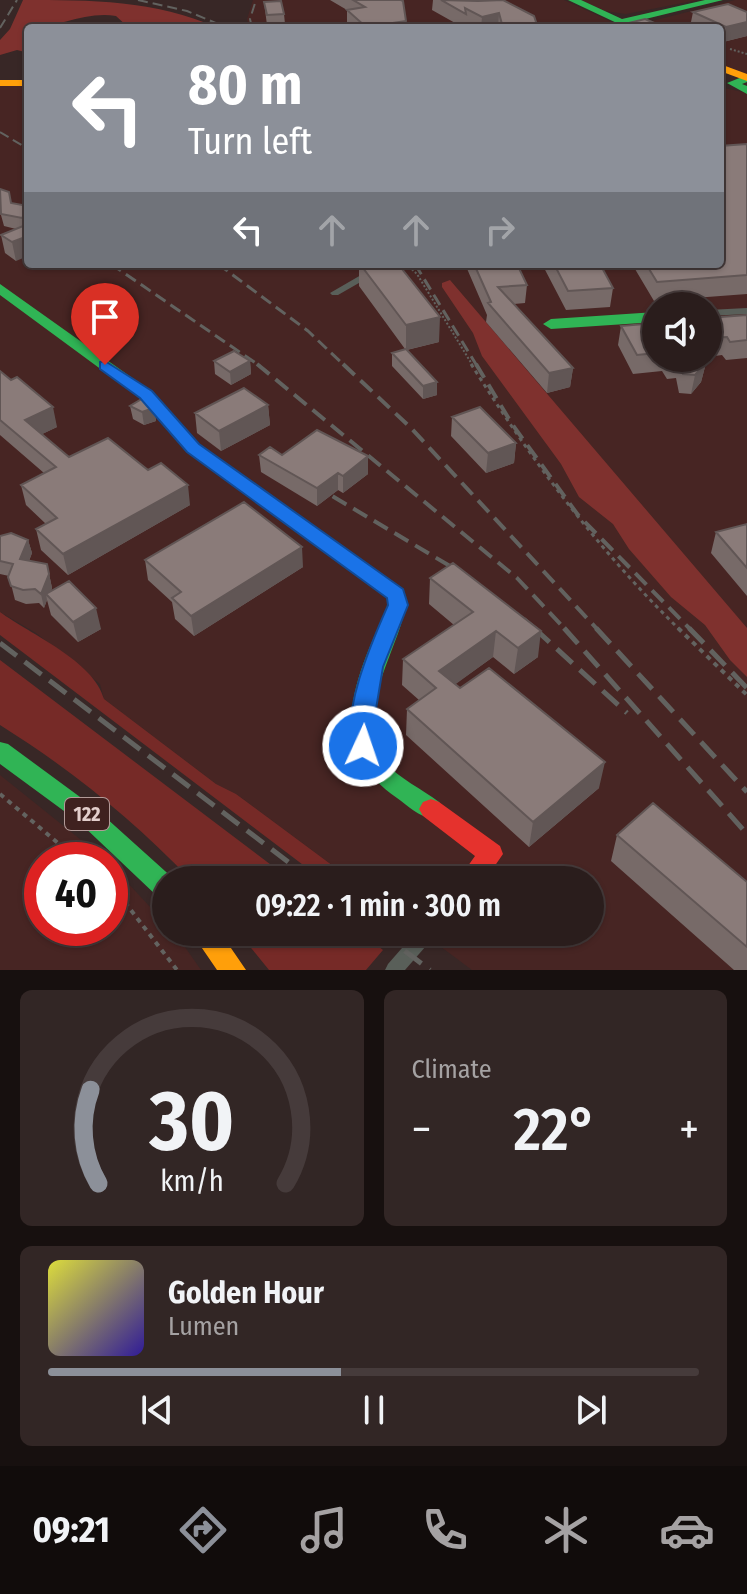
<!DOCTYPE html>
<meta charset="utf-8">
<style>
:root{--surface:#2a1d1c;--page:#322625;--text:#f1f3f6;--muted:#a5a2a3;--line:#463b3b;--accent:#8c9099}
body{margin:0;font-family:"Fira Sans Condensed",sans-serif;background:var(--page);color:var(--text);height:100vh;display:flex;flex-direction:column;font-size:30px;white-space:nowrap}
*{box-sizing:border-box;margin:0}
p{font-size:26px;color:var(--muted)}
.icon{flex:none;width:44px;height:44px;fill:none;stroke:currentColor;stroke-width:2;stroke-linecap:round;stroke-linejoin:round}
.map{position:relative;height:970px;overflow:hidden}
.details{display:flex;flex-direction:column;gap:20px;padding:20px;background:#17100f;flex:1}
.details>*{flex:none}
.top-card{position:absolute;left:24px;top:24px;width:700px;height:244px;border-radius:8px;box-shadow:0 2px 6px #0004,0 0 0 2px var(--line);background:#8c9099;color:#fff;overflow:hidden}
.tools{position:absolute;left:642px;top:292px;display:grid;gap:16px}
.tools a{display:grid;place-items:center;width:80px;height:80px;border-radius:50%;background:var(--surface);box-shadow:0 2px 6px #0004,0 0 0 2px var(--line);font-size:40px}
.speed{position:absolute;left:24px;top:842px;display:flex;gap:16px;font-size:40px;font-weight:700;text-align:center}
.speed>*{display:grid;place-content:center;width:104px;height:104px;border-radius:50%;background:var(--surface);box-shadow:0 2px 6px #0004,0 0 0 2px var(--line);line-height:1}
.speed .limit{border:12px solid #d22;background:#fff;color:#111}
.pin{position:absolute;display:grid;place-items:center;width:68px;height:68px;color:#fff;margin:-82px -34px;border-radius:50% 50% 50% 0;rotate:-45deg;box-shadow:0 0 8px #0007}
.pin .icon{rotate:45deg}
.me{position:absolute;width:88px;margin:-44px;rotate:3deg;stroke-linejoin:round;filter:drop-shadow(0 0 6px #0008)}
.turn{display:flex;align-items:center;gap:28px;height:168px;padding:0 32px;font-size:36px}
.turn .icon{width:104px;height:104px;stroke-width:2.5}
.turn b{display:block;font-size:56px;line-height:68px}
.lanes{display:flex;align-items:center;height:76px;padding:0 32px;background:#0003;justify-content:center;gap:40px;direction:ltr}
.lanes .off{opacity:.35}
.big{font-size:60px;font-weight:600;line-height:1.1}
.details .card{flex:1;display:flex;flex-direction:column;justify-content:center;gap:12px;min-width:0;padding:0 28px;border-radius:12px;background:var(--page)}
.details .dial{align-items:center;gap:0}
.dial svg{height:208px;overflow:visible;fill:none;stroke:var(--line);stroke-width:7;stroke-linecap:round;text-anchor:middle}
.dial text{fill:var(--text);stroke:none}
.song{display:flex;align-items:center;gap:24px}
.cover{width:96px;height:96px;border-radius:12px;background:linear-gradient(135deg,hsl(60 70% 55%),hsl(250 70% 35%))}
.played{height:8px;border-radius:4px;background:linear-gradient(90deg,var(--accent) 45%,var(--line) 45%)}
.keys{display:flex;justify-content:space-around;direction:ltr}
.heat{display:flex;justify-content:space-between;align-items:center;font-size:44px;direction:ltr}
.details .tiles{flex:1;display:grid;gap:20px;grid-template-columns:1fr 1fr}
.card:last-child{grid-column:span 2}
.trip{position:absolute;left:152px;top:866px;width:452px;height:80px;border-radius:40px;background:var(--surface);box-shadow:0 2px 6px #0004,0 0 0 2px var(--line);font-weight:600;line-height:80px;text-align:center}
.tabs{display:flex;height:128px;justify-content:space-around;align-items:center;background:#110c0b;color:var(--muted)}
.tabs .icon{width:56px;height:56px}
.tabs .on{color:var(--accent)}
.tabs b{font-size:36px;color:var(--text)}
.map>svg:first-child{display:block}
.built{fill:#472523;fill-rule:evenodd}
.green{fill:#762a27}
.forest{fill:#7f312e}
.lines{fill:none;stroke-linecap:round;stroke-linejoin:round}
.path-far2{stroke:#636360;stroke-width:2;stroke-dasharray:2 2;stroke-linecap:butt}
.path-far1{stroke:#636360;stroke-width:3;stroke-dasharray:4 4;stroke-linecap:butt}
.path{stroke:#636360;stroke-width:4;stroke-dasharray:5 5;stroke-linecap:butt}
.street{fill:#595f59;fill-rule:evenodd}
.fast{fill:#30b455;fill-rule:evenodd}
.slow{fill:#ff9f0a;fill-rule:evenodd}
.jam{fill:#e5322d;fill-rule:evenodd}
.rail-far3{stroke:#62625f;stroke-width:2;stroke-dasharray:10 5;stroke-linecap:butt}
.rail-far2{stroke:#62625f;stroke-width:3;stroke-dasharray:12 6;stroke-linecap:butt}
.rail-far1{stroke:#62625f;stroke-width:4;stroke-dasharray:16 8;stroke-linecap:butt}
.rail{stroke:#62625f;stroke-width:5;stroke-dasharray:21 10;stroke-linecap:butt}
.wall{fill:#776a68}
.shaded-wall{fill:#615655}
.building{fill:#8a7b79;stroke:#615655;stroke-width:2}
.route{fill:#1a73e8;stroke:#114b97;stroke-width:2}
.labels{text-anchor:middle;stroke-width:8;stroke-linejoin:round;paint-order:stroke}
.shield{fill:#3f211f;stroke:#b29a98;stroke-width:2}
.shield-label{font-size:20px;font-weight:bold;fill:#e3cecc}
</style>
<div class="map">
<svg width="747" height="970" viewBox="0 0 747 970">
<rect width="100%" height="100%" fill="#382726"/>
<path class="built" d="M 253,0 L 564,0 L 625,28 L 249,28 L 247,19 Z
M 580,0 L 698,0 L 626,14 L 605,11 Z
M 735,0 L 747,0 L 747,76 L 720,65 L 720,28 L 650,27 L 652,21 Z
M 0,85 L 28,85 L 28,264 L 720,264 L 720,87 L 747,93 L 747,970 L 472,970 L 421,932 L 590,932 L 590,880 L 352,880 L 236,794 L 216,784 L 104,699 L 100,684 L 36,633 L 0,612 ZM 656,306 L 708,306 L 708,358 L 656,358 Z
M 0,775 L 106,860 L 42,860 L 42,928 L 110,928 L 110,864 L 166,924 L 166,932 L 173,932 L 178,937 L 201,970 L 0,970 Z"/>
<path class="green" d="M 0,612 C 30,634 94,661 104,699 L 216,784 L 236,794 L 352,880 L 323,880 L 0,635 Z
M 0,660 L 291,880 L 191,880 C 131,818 73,771 0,725 Z
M 238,932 L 360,932 L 383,950 L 366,970 L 269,970 Z"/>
<path class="forest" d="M 23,0 C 91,0 155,0 218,28 L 129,28 L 116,16 C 85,11 58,28 28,28 L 28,60 L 25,52 L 17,50 L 0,55 L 0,40 L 10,29 Z
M 450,280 L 747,628 L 747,677 L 730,660 L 705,625 L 671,597 L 629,549 L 613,524 L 579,497 L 561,464 L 482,356 L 473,333 L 442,287 L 442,283 Z"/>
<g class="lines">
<path class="path-far2" d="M 730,49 L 747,54
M 406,264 L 417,274 L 473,366"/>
<path class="path-far1" d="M 471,364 C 532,461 598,550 680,630"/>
<path class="path" d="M 678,628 L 747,695
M 0,794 L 78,860
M 110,889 L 127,905 L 177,970"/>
<path class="street" d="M 380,264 L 392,264 L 338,295 L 332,295 L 330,293 Z
M 747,308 L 747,314 L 708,316 L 708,310 Z
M 416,932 L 436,932 L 433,938 L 405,970 L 385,970 L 388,964 Z"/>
<path class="fast" d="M 568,0 L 581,0 L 622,19 L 705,0 L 723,0 L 621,25 Z
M 747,75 L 747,82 L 742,84 L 747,86 L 747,94 L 727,83 Z
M 0,284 L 152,392 L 199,444 L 403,590 C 420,620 344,712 384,761 C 398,778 422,789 439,802 L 443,809 L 439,816 C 423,822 410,807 397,798 C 320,745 358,674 388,605 L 387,598 L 187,452 L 140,398 L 0,295 Z
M 656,312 L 656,322 L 551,329 L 543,324 L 551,319 Z
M 0,742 L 8,744 L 95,808 L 175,880 L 166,880 L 166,899 L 157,896 L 79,822 L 0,764 Z"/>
<path class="slow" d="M 720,64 L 747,74 L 747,81 L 720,71 Z
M 0,80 L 28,80 L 28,86 L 0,86 Z
M 191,932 L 220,932 L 246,970 L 217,970 Z"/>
<path class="jam" d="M 431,799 L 439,802 L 500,846 L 503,854 L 485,880 L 458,880 L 475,856 L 423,816 L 419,809 L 423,802 Z"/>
<path class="rail-far3" d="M 138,0 L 187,11 L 228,28
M 0,28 L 17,0
M 252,28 L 250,19 L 256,0
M 0,132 L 28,149"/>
<path class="rail-far2" d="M 111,264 L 260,366
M 218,264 L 308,331 L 345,366
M 415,264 L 477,366"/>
<path class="rail-far1" d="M 257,364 L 517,578 L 566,630
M 343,364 L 411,428 L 598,630
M 476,364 L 512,424 L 578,515 L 691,630
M 312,484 L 470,578
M 524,619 L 537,630"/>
<path class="rail" d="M 534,628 L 627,713
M 564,628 L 747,834
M 596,628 L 747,792
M 689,628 L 747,688
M 0,643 L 312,880
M 380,932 L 430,970"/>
</g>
<path class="wall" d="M 330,0 L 401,0 L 406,21 L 406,28 L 350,28 L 347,25 L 347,10 Z
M 433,0 L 476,0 L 538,28 L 475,28 L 465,23 L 464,28 L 432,10 Z
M 264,2 L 284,14 L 285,24 L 267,25 Z
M 693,12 L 747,12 L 747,36 L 723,42 L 720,41 L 720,28 L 690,27 Z
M 747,144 L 747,294 L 654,301 L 632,264 L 720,264 Z
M 0,189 L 11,204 L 28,206 L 16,261 L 5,253 L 1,235 L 16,229 L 4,226 L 1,215 L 0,214 Z
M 359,264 L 398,264 L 439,342 L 407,350 L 437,395 L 423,399 L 392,366 L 392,353 L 405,349 L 359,286 Z
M 465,264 L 517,264 L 527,285 L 525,303 L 514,304 L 573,368 L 570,387 L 547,393 L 486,322 L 487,315 Z
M 542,264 L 600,264 L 613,288 L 610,307 L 566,310 Z
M 747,315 L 747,358 L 726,360 L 722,355 L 708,357 L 708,318 Z
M 656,323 L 656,358 L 702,358 L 706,363 L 701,382 L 691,394 L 679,393 L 676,378 L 667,379 L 662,371 L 633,374 L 618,345 L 621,326 Z
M 214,361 L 250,361 L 251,374 L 231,385 L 215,374 Z
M 0,371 L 57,427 L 42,434 L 69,457 L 190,505 L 68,575 L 41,550 L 36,529 L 46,524 L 26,505 L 21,485 L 44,473 L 0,435 Z
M 268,405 L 270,425 L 221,451 L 197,433 L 195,413 Z
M 130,406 L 154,408 L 156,421 L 144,425 L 133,419 Z
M 452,417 L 516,443 L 514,463 L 486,473 L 451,436 Z
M 259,455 L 368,456 L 368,474 L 343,493 L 338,490 L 317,506 L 261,472 Z
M 747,524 L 747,596 L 711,553 L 716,532 Z
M 0,536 L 28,540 L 32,553 L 29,561 L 47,564 L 52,588 L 51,591 L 101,629 L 78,642 L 51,615 L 47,600 L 44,608 L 39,603 L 26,604 L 15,600 L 9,576 L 0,574 Z
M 145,560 L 303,567 L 194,636 L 175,619 L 172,602 L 148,580 Z
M 430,578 L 538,657 L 514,674 L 493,657 L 455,684 L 599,788 L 529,847 L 406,735 L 407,709 L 419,700 L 402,685 L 403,659 L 454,625 L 429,604 Z
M 617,835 L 747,882 L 747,970 L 734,970 L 611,861 Z"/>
<path class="shaded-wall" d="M 499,13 L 498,28 L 481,28 L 482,17 Z
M 406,21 L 406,28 L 366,28 L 366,27 Z
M 747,22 L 747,36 L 723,42 L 726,27 Z
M 28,209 L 28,225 L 24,230 L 22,218 Z
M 28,236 L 28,256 L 16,261 L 12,242 Z
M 440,317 L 439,342 L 406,350 L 406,325 Z
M 250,361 L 251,374 L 231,385 L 230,372 Z
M 706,363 L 701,382 L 691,394 L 695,375 Z
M 573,368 L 570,387 L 547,393 L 549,373 Z
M 437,382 L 437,395 L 423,399 L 423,386 Z
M 268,405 L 270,425 L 221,451 L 219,431 Z
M 53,407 L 57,427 L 30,440 L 25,420 Z
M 154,408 L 156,421 L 144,425 L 142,412 Z
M 516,443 L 514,463 L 486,473 L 488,453 Z
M 368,456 L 368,474 L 343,493 L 343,476 Z
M 338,473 L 338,490 L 317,506 L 317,488 Z
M 188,485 L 190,505 L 68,575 L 63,554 Z
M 28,540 L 32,553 L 24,573 L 20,559 Z
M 302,547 L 303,567 L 194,636 L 191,616 Z
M 47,564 L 52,588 L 48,597 L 46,594 L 47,600 L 44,608 L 41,594 Z
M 96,608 L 101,629 L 78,642 L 73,622 Z
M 496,631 L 493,657 L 438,697 L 439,671 Z
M 541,631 L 538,657 L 514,674 L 518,648 Z
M 605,762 L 599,788 L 529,847 L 533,822 Z"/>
<path class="building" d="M 353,0 L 401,0 L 403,1 L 406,21 L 366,27 L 347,10 L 365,7 Z
M 441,0 L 478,1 L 503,0 L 534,16 L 538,28 L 503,28 L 499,13 L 482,17 L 465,8 L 466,14 Z
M 281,1 L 284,14 L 267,15 L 264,2 Z
M 728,4 L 747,12 L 747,22 L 726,27 L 693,12 Z
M 645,19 L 666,28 L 608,28 Z
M 747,144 L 747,275 L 657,282 L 646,264 L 720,264 L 720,146 Z
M 0,189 L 9,192 L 11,203 L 28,206 L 28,209 L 22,218 L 1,214 Z
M 28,224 L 28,236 L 12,242 L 1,235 Z
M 360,264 L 398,264 L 440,317 L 406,325 Z
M 474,264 L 517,264 L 527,285 L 498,287 L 573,368 L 549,373 L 488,303 L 491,302 Z
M 554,264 L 600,264 L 613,288 L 568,291 Z
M 747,315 L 747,340 L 730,342 L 727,337 L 708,338 L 708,318 Z
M 656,323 L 656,353 L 637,355 L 621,326 Z
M 406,349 L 437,382 L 423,386 L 392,353 Z
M 234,351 L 250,361 L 230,372 L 214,361 Z
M 669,358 L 702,358 L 706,363 L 695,375 L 683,374 L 680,359 L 670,360 Z
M 0,371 L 11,380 L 17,377 L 53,407 L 25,420 L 69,457 L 108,438 L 148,470 L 161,463 L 188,485 L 63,554 L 36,529 L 57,518 L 21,485 L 56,467 L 0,420 Z
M 244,388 L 268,405 L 219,431 L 195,413 Z
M 145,397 L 154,408 L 142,412 L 130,406 Z
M 480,407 L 516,443 L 488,453 L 452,417 Z
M 317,430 L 368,456 L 343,476 L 338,473 L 317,488 L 259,455 L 270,447 L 282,455 Z
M 244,502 L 302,547 L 191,616 L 172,598 L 181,592 L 145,560 Z
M 747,524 L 747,568 L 716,532 Z
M 11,533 L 28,540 L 20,559 L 47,564 L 49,574 L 41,594 L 35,589 L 23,590 L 11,586 L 8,577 L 13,564 L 0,561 L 0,536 Z
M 453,563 L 541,631 L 518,648 L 496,631 L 439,671 L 460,688 L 489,668 L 605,762 L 533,822 L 407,709 L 436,688 L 403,659 L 473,612 L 430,578 Z
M 69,581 L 96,608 L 73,622 L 46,594 Z
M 653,803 L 747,882 L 747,947 L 617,835 Z"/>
<path class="route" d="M 105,361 L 152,391 L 199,444 L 403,589 L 408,605 L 383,667 L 374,721 L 375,746 L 371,752 L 363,755 L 355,752 C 338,717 373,639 388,605 L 387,598 L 187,452 L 140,398 L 100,369 L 100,362 Z"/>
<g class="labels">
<rect class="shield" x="65" y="798" width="44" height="32" rx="6"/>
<g class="shield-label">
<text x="87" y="821">122</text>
</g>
</g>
</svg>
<div class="tools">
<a><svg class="icon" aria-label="sound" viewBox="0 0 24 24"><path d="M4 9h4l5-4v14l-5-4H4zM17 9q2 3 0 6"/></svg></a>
</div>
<div class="speed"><div class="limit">40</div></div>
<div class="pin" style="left:105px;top:365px;background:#d93025"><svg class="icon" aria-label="arrive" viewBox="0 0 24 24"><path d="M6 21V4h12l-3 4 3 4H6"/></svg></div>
<svg class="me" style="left:363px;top:746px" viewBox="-20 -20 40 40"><circle r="17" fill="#1a73e8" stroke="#fff" stroke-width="3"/><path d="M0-11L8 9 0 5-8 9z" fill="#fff"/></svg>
<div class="trip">09:22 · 1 min · 300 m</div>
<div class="top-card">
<div class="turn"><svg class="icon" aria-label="left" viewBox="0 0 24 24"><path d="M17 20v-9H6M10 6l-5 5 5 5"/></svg><div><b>80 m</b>Turn left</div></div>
<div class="lanes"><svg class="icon" aria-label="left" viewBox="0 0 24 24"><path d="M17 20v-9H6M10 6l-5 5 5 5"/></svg><svg class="icon off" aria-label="ahead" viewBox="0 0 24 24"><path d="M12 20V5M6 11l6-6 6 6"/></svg><svg class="icon off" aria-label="ahead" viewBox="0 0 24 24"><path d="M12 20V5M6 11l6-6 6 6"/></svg><svg class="icon off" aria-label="right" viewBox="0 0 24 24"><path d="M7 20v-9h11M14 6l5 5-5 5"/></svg></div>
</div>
</div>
<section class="details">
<div class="tiles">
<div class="card dial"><svg viewBox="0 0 100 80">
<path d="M14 69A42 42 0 1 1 86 69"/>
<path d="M14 69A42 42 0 0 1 11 33" stroke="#8c9099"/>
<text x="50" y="56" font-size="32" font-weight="700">30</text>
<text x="50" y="72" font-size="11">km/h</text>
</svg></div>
<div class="card"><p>Climate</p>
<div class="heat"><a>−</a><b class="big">22°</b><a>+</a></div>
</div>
<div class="card">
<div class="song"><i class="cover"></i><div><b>Golden Hour</b><p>Lumen</p></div></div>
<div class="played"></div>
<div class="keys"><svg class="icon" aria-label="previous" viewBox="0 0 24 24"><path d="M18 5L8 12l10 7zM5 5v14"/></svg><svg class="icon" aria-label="pause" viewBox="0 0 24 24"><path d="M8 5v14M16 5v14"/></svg><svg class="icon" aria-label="next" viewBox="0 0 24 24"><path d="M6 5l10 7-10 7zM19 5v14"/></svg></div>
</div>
</div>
</section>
<nav class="tabs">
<b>09:21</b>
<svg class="icon on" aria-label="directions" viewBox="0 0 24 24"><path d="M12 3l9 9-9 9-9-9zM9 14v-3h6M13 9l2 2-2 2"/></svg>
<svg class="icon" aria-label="music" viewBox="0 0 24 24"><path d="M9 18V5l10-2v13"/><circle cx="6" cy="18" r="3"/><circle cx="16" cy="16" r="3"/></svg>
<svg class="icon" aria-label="phone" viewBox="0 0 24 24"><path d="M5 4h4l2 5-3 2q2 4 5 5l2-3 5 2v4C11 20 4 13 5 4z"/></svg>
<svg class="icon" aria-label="climate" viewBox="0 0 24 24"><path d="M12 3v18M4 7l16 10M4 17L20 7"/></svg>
<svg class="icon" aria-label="car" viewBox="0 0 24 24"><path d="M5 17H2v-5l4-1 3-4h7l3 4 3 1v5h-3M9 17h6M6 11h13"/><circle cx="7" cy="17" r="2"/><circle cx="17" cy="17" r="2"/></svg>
</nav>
